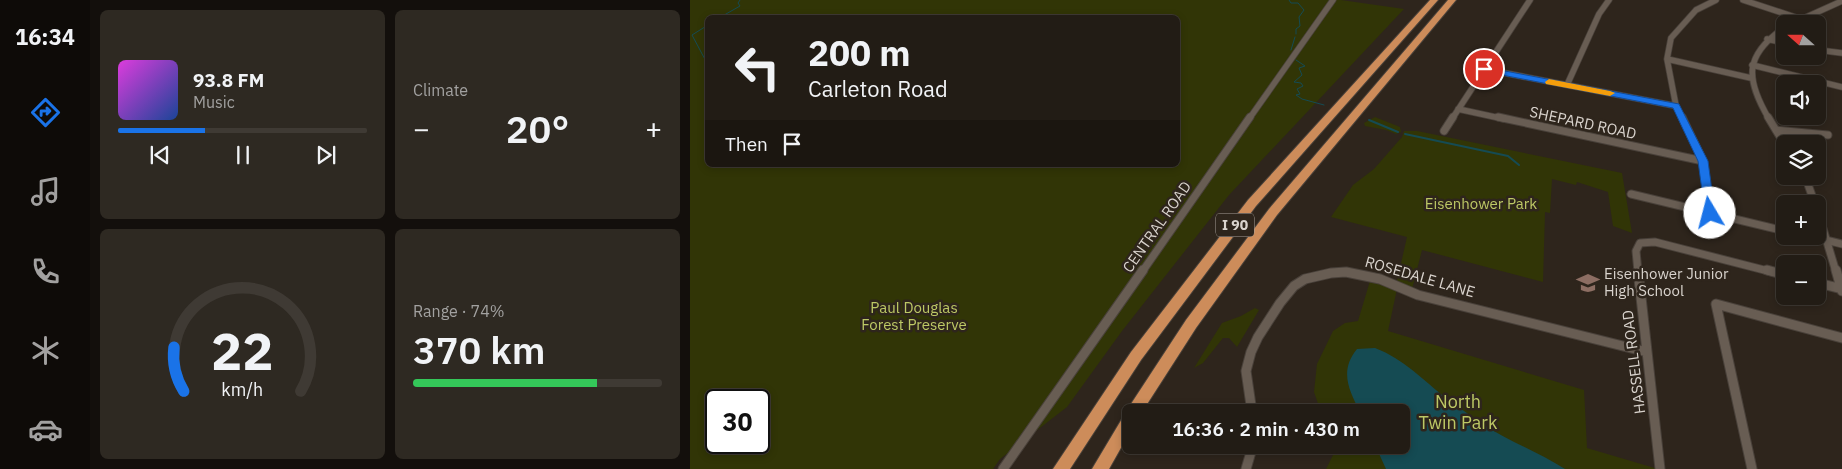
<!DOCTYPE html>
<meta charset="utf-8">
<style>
:root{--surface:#221c15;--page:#2e2922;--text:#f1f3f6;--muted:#a2a1a0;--line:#3f3a34;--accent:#1a73e8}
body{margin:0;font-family:"IBM Plex Sans",sans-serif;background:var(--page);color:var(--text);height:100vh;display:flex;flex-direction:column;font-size:19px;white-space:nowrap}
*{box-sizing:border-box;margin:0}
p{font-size:16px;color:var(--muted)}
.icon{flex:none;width:28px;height:28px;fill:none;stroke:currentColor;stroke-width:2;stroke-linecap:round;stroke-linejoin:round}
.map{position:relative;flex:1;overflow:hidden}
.side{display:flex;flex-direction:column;gap:10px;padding:10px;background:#130f0c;width:600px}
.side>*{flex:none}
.top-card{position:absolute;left:15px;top:15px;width:475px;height:152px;border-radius:8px;box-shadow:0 2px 8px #0003,0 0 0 1px var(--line);background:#221c15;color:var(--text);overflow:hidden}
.needle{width:32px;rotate:291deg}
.buttons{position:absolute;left:1086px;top:15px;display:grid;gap:10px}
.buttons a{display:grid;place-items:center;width:50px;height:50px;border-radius:8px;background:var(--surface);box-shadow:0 2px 8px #0003,0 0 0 1px var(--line);font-size:25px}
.speed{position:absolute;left:15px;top:389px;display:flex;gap:10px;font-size:25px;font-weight:700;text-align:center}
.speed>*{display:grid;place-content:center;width:65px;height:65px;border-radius:50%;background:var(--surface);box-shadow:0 2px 8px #0003,0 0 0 1px var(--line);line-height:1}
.speed .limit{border:2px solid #111;border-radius:8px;background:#fff;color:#111}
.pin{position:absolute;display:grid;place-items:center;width:42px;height:42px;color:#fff;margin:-21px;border:2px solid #fff;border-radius:50%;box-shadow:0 1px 5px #0007}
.me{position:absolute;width:55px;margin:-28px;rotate:352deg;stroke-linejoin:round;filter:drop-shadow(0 0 4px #0008)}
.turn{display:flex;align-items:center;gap:18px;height:105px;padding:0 20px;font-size:22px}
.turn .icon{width:65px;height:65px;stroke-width:2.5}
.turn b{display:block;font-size:35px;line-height:42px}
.then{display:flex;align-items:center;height:48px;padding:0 20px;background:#0003;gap:10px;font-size:19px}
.big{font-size:38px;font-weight:600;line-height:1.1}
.side .widget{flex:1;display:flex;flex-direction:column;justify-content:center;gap:8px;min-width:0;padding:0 18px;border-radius:8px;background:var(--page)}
.side .dial{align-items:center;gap:0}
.dial svg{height:130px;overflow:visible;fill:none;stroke:var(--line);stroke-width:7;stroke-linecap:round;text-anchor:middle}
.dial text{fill:var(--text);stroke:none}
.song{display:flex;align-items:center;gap:15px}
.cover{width:60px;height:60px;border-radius:8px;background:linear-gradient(135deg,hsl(300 70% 55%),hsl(220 70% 35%))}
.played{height:5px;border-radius:2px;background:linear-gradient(90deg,var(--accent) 35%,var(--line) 35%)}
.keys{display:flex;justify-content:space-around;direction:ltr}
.heat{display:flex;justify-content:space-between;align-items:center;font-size:28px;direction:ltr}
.charge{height:8px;border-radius:4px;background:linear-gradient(90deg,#34c759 74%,var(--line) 0)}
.side .tiles{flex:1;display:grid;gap:10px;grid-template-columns:repeat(2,1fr)}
.trip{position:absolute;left:432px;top:404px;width:288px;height:50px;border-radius:8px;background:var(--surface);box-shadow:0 2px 8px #0003,0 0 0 1px var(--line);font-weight:600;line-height:50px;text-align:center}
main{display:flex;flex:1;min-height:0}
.menu{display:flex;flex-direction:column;width:90px;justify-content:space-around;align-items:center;background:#0e0b08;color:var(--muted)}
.menu .icon{width:35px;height:35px}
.menu .active{color:var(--accent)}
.menu b{font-size:22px;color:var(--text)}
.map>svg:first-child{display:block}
.green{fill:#313506;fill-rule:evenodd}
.water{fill:#154b53}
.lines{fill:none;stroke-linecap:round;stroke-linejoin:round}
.stream-far1{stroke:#154b53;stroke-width:1}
.stream{stroke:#154b53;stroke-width:2}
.minor-far2-casing{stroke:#49413a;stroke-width:7}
.minor-far1-casing{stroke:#49413a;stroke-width:9}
.minor-casing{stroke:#49413a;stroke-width:11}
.highway-casing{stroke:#49413a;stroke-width:2}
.minor-far2{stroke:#685d53;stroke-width:5.5}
.minor-far1{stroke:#685d53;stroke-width:7}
.minor{stroke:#685d53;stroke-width:9}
.highway{fill:#cd8c5a;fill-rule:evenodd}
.route{fill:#1a73e8;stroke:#114b97}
.slow{fill:#f59e0b}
.labels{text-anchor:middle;stroke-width:5;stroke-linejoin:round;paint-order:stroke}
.shield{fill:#2e251c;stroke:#a69f98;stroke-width:1}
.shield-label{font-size:14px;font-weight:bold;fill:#d9d3cd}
.street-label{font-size:15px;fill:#d9d3cd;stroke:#2e251c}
.park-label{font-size:15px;fill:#bdc865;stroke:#2e251c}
.poi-label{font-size:15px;fill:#d9d3cd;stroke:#2e251c;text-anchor:start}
.near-park-label{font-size:18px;fill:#bdc865;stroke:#2e251c}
</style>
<main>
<nav class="menu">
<b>16:34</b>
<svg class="icon active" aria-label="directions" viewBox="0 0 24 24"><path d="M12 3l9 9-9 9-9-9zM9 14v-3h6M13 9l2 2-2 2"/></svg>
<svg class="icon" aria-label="music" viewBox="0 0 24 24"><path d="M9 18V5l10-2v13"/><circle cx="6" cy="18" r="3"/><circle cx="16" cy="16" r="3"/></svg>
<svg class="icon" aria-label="phone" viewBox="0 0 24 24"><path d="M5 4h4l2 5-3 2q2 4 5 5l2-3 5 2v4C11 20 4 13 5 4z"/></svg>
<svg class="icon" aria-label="climate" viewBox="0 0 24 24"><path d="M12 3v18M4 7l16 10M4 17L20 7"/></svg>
<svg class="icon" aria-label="car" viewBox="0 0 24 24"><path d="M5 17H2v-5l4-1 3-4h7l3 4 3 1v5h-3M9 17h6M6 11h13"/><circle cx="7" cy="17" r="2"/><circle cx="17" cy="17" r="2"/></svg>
</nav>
<section class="side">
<div class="tiles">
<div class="widget">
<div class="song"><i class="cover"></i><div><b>93.8 FM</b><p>Music</p></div></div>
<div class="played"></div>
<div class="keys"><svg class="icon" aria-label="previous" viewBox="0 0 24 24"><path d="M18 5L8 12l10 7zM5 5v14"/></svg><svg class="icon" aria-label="pause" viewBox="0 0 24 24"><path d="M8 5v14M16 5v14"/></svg><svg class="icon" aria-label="next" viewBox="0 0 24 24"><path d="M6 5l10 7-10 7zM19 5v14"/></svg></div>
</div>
<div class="widget"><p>Climate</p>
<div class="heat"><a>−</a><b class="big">20°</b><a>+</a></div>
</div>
<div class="widget dial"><svg viewBox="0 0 100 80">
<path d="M14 69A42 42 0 1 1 86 69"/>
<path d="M14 69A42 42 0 0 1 8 42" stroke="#1a73e8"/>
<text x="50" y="56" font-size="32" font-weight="700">22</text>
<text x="50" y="72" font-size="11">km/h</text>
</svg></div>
<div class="widget"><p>Range · 74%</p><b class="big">370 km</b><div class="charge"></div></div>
</div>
</section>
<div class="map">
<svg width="1152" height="469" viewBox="0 0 1152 469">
<rect width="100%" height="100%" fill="#2e251c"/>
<path class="green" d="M 0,0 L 651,0 L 714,9 L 539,195 L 432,331 L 377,407 L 310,459 L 303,469 L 0,469 ZM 18,18 L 488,18 L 488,165 L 18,165 ZM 26,400 L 69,400 L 69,442 L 26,442 Z
M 685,117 L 710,127 L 711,132 L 706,134 L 696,130 L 675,126 L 674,123 Z
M 714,131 L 727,131 L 932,173 L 942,233 L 923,226 L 918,192 L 887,182 L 886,185 L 862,179 L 860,213 L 855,212 L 853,282 L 732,250 L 722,289 L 707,281 L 717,237 L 641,217 L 663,185 L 684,169 L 712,137 Z
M 680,281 L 707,289 L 698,331 L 894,390 L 897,448 L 968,469 L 636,469 L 645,451 L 643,445 L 711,445 L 711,412 L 631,412 L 624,392 L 627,364 L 643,331 L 655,323 L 668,321 Z
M 565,308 L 569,310 L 547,347 L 539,338 L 533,338 L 513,363 L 504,368 L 532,323 L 551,316 Z"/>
<path class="water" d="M 685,348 C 714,359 733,380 757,399 C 768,407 780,415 791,423 C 818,441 848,452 875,469 L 696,469 L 685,445 L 711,445 L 711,412 L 670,412 C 659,390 649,371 667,349 Z"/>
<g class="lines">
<path class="stream-far1" d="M 599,0 L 601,3 L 608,3 L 614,10 L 609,17 L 610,26 L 606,29 L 606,34
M 29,18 L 50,6 L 48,3 L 50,0
M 18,25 L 2,35 L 18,65
M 601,50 L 605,37
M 606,60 L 615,66 L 609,68 L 612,75 L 604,82 L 611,83 L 613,86 L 607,89 L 610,94 L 606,95 L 612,99 L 634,105"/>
<path class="stream" d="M 679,120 L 708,132
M 715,134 L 818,156 L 829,165"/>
<defs>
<path id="minor-far2" d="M 1053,0 L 1111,19
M 1101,24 L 1152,1
M 1077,39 L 1095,43
M 1128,50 L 1152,53
M 977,59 L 1061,78
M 1062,65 L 1152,87
M 794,69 L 986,106
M 877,85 L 909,14 L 919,0
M 768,109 L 814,119
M 559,119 L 643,0
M 762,119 L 840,0
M 992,119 L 986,106 L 977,59 L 981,38 L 1006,10 L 1026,0
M 1079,119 C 1055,78 1054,55 1095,27"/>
<path id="minor-far1" d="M 808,117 L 1013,161
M 992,117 L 1013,161 L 1020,213
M 1078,117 L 1095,145
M 1086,130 L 1138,135
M 754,131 L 763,117
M 1115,176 L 1125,204
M 941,194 L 1095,231
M 1128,212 L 1146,272
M 1120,236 L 1152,244
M 452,272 L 560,117
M 948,272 L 946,251 L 950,243 L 965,242 L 1082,272"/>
<path id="minor" d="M 948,270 L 970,469
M 1077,270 L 1095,275
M 1146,270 L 1152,291
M 1128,283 L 1152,289
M 562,412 L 556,371 L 561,352 L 568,337 L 590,303 L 604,286 L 615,279 L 641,273 L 656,272 L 690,279 L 728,295 L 957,352
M 313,469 L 453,270
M 556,469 L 563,445
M 1062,469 L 1026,304 L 1152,338"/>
<path id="highway" d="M 740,0 L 748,0 L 566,206 L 451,360 L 380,469 L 363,469 L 441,352 L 558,200 Z
M 758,0 L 766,0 L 587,215 L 506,328 L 452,412 L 441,412 L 441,430 L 419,469 L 402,469 L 439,407 L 496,320 L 579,209 Z"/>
</defs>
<use href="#minor-far2" class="minor-far2-casing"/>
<use href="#minor-far1" class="minor-far1-casing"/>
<use href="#minor" class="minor-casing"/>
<use href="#highway" class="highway-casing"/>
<use href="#minor-far2" class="minor-far2"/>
<use href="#minor-far1" class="minor-far1"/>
<use href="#minor" class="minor"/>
<use href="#highway" class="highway"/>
</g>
<path class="route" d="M 794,67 L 989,104 L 1018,161 L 1025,213 L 1024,216 L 1016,216 L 1015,213 L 1008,161 L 983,108 L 791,71 L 790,69 Z"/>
<path class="slow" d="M 859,79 L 920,91 L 925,93 L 920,96 L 856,84 L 855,82 Z"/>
<defs>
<symbol id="school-bare" viewBox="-9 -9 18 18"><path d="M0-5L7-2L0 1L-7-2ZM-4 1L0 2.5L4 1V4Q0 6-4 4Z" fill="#8d6e63" stroke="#2e251c" stroke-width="2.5" paint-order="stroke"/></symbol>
</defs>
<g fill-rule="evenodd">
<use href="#school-bare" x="882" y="267" width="32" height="32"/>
</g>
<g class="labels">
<rect class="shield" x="526" y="213.5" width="38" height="23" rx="4"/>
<g class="shield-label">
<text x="545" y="230">I 90</text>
</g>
<g class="street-label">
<text transform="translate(893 123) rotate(12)" y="5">SHEPARD ROAD</text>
<text transform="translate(467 227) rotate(-55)" y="5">CENTRAL ROAD</text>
<text transform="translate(730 277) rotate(16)" y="5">ROSEDALE LANE</text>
<text transform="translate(944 362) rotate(-97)" y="5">HASSELL ROAD</text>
</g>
<g class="park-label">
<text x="791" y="209">Eisenhower Park</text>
<text x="224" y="313">Paul Douglas<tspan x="224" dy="17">Forest Preserve</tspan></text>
</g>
<g class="poi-label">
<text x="914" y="279">Eisenhower Junior<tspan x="914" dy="17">High School</tspan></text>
</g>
<g class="near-park-label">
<text x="768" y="408">North<tspan x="768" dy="21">Twin Park</tspan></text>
</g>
</g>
</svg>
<div class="buttons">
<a><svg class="needle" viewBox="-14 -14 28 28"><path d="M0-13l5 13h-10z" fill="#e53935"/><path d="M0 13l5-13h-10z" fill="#a2a1a0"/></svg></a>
<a><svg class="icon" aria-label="sound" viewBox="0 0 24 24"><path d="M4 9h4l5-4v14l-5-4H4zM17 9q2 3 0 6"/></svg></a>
<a><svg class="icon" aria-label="layers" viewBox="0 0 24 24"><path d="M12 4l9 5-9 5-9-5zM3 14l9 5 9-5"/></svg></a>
<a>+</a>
<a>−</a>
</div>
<div class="speed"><div class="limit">30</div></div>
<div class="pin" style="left:794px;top:69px;background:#d93025"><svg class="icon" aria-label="arrive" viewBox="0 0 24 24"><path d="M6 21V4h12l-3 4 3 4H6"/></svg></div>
<svg class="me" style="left:1020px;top:213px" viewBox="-20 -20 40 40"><circle r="19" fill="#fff"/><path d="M0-13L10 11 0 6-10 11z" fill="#1a73e8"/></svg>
<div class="trip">16:36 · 2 min · 430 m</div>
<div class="top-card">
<div class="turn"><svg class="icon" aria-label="left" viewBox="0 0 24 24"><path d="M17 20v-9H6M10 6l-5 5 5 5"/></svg><div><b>200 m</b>Carleton Road</div></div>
<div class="then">Then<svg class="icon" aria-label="arrive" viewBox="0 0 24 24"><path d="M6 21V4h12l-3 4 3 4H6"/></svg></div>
</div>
</div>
</main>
